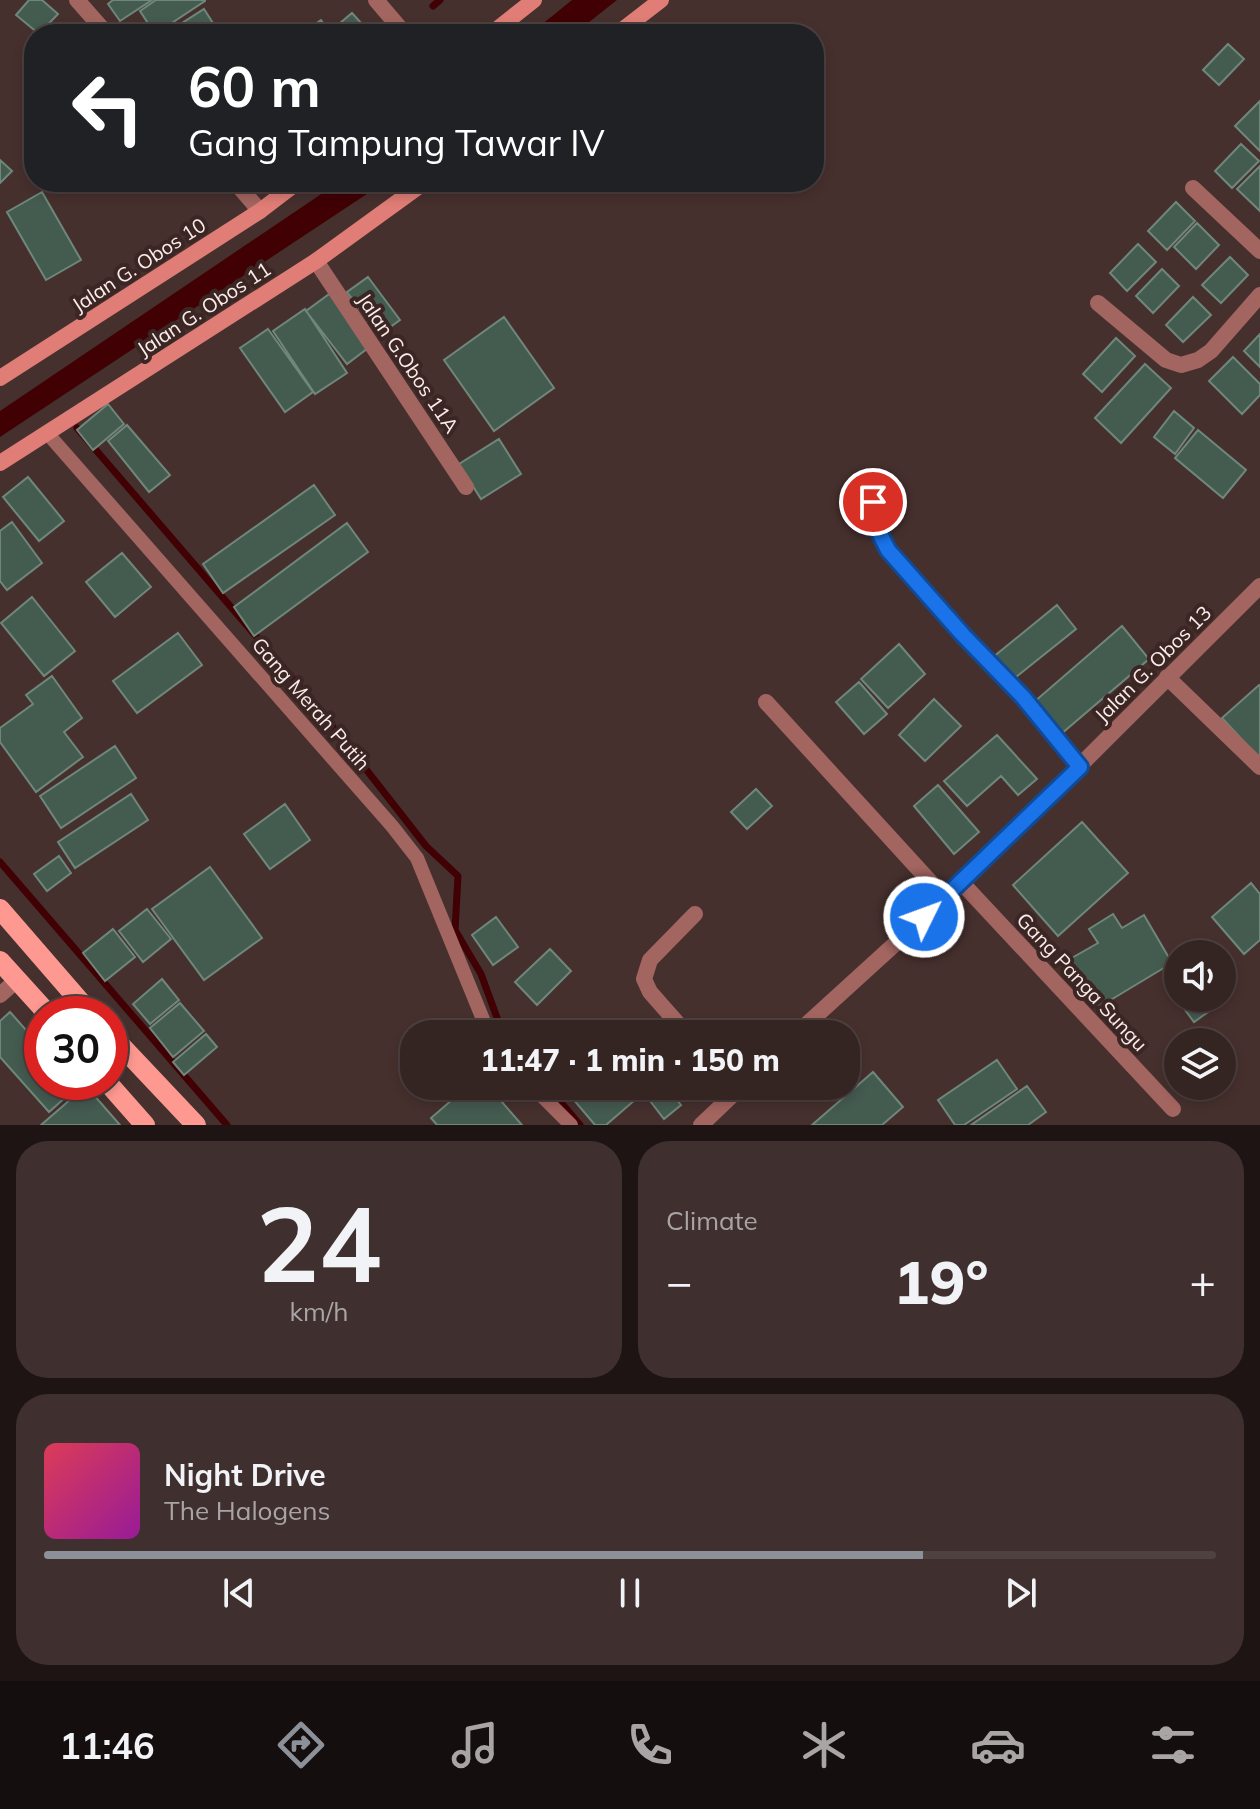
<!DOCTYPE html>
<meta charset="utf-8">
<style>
:root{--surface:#342422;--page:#3f302f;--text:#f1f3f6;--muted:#a9a4a5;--line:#4e4140;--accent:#8c9099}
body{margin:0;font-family:Mulish,sans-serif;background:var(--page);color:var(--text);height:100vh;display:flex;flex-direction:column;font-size:30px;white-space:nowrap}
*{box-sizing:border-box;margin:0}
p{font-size:26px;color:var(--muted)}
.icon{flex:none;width:44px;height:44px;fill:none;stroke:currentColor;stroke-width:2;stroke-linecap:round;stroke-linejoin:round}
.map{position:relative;height:1125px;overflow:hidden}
.side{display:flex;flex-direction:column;gap:16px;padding:16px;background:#1d1413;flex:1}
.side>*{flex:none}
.top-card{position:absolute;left:24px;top:24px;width:800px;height:168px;border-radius:32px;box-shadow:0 4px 12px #0003,0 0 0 2px var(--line);background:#202124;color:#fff;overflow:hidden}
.fabs{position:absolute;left:1164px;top:940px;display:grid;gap:16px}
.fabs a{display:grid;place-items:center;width:72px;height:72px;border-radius:50%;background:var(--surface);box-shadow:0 4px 12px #0003,0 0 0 2px var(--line);font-size:40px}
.speed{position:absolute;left:24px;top:996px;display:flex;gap:16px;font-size:40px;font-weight:700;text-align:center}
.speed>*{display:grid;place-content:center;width:104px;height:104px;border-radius:50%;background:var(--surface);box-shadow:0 4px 12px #0003,0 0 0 2px var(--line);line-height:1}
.speed .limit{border:12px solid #d22;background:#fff;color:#111}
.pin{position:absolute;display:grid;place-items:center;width:68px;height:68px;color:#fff;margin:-34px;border:4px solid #fff;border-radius:50%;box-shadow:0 2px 8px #0007}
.me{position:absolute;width:88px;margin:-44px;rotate:48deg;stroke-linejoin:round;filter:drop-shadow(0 0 6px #0008)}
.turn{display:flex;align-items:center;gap:28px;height:168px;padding:0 32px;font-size:36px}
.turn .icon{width:104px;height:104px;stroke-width:2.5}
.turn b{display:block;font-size:56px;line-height:68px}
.big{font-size:60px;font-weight:800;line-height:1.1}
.side .widget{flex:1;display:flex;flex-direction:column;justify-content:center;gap:12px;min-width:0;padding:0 28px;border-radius:32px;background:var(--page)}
.side .dial{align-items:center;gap:0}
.dial b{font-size:104px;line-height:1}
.song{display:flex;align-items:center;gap:24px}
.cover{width:96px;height:96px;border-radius:12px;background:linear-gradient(135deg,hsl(350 70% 55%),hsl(300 70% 35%))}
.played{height:8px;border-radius:4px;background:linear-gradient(90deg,var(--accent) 75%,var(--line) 75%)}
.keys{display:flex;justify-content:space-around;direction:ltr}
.heat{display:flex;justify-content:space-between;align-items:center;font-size:44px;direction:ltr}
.side .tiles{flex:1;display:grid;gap:16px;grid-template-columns:1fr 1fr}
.widget:last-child{grid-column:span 2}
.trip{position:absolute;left:400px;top:1020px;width:460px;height:80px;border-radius:32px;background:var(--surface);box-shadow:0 4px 12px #0003,0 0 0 2px var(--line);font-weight:800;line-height:80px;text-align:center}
.dock{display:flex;height:128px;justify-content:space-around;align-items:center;background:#150e0e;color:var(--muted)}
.dock .icon{width:56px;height:56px}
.dock .on{color:var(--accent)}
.dock b{font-size:36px;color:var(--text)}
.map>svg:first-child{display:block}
.water{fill:#400004}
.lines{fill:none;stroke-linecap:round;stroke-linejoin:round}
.stream{stroke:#400004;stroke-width:7}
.building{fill:#445b50;stroke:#6f877b;stroke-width:2}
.lane{stroke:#a36560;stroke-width:14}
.street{stroke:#a36560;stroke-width:16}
.secondary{stroke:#df7d76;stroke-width:16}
.primary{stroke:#fe9991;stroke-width:20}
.route-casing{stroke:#114b97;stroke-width:20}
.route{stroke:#1a73e8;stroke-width:14}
.labels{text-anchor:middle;stroke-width:8;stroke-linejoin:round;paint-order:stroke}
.street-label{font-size:20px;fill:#faecea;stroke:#3b2624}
</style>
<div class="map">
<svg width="1260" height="1125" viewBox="0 0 1260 1125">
<rect width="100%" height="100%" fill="#46302e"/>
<path class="water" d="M 572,0 L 617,0 L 574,34 L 530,34 Z
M 339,182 L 385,182 L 0,437 L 0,411 Z"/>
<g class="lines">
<path class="stream" d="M 433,6 L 440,0
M 77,428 L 322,713 L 426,846 L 458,876 L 455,930 L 481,974 L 503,1034
M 0,862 L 227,1125
M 30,1035 L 42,1048
M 74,1082 L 86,1094
M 547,1086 L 580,1125"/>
</g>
<path class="building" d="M 29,0 L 42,0 L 58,14 L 39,34 L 16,15 Z
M 113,0 L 152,0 L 120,21 L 108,4 Z
M 156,0 L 205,0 L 205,1 L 155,34 L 140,11 Z
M 204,9 L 220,34 L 165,34 Z
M 352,13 L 371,34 L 338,34 L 333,29 Z
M 321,20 L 331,34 L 300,34 Z
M 1228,44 L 1244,59 L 1219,85 L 1203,70 Z
M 1260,101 L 1260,151 L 1235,126 Z
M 34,106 L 34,123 L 26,112 Z
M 1241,144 L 1259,161 L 1232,188 L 1215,171 Z
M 0,160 L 12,171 L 0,183 Z
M 1260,166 L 1260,211 L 1237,189 Z
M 42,192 L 81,260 L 46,280 L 7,212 Z
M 1176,202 L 1195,221 L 1167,250 L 1148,231 Z
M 1197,223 L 1219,245 L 1196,269 L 1174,247 Z
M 1138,244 L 1156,262 L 1127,291 L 1110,273 Z
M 1230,257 L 1248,275 L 1221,303 L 1202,285 Z
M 1162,269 L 1179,286 L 1153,313 L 1136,296 Z
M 368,277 L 400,320 L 379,335 L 347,292 Z
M 332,292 L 372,345 L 347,364 L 306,311 Z
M 1193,297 L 1211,315 L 1183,342 L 1166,325 Z
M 305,309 L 347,373 L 315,394 L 273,331 Z
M 504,317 L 554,388 L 494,431 L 444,360 Z
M 268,329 L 313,392 L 285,412 L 240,348 Z
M 1260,334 L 1260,367 L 1244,351 Z
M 1116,338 L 1135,356 L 1102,392 L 1083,374 Z
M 1233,357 L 1260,384 L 1260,395 L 1242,414 L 1209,381 Z
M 1145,364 L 1171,388 L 1121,443 L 1095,418 Z
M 108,404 L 124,424 L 93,450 L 77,430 Z
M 1174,411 L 1194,428 L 1175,454 L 1154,437 Z
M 127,425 L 170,475 L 149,492 L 108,441 Z
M 1198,430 L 1246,470 L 1223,498 L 1175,458 Z
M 499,439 L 521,474 L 481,499 L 459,464 Z
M 28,477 L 64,521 L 39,541 L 3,497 Z
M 314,485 L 335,515 L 223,593 L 203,564 Z
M 12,522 L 42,563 L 7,590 L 0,581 L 0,531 Z
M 347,523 L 368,552 L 254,636 L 234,607 Z
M 122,553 L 151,587 L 115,617 L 86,582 Z
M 32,597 L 75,651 L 44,676 L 1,623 Z
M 1057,605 L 1076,629 L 1011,681 L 992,658 Z
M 1122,626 L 1149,659 L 1061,734 L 1034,702 Z
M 178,633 L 202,665 L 137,713 L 113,681 Z
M 899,644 L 925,674 L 888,708 L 861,679 Z
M 52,676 L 82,718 L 64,732 L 83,757 L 36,792 L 0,742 L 0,728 L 33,704 L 26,695 Z
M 859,682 L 887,714 L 864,734 L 836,702 Z
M 1259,685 L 1260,687 L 1260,759 L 1222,718 Z
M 934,699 L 961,726 L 925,761 L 899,735 Z
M 997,735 L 1037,779 L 1018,795 L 1001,776 L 967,806 L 944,781 Z
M 115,746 L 136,778 L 61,828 L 40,796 Z
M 938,785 L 979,832 L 954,854 L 914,806 Z
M 756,789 L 772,806 L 747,829 L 731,812 Z
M 131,794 L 148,820 L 75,868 L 58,842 Z
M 285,804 L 310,840 L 270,869 L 244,834 Z
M 1082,822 L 1128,873 L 1058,936 L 1013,885 Z
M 59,856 L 71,873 L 47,891 L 34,874 Z
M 210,867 L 262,938 L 204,980 L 152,909 Z
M 1251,883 L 1260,894 L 1260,940 L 1244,954 L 1212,917 Z
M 147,909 L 171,939 L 143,962 L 119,931 Z
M 1113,914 L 1122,928 L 1144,915 L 1172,963 L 1099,1007 L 1070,959 L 1098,943 L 1089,929 Z
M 496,917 L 518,947 L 493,965 L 472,935 Z
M 113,929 L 135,957 L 105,981 L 83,953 Z
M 550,949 L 571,971 L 537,1005 L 515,982 Z
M 162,979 L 179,1000 L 150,1024 L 133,1004 Z
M 1178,990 L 1178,998 L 1218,998 L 1221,1003 L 1194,1022 L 1173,994 Z
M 180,1003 L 204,1031 L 173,1057 L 150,1028 Z
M 10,1012 L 42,1048 L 42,1082 L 72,1082 L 77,1087 L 49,1112 L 0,1057 L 0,1021 Z
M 206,1034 L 217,1047 L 184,1075 L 173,1062 Z
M 997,1060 L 1017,1089 L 964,1125 L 955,1125 L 938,1100 Z
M 873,1072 L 903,1107 L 882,1125 L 812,1125 Z
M 86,1086 L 120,1125 L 41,1125 Z
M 468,1086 L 488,1086 L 522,1125 L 437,1125 L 431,1118 Z
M 562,1086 L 651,1086 L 606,1125 L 595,1125 Z
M 660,1086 L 666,1086 L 681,1105 L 664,1119 L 647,1097 Z
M 1027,1086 L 1046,1112 L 1028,1125 L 971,1125 Z"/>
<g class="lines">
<path class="lane" d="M 48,434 L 392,826 L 417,858 L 489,1034
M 532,1086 L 571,1125"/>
<path class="street" d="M 77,0 L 107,34
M 376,0 L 405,34
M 235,182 L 260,211
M 1193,188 L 1260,251
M 316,261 L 466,487
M 1098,303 L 1166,360 L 1181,365 L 1198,360 L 1211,351 L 1260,295
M 873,502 L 879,532 L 888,550 L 963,635 L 1023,697 L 1080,767
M 1167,677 L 1260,767
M 766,702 L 945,898
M 962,883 L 1173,1109
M 0,995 L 17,980
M 687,1034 L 650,992 L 644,979 L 650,960 L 695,914
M 796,1034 L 962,883 L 1260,586
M 701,1125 L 742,1086"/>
<path class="secondary" d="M 491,34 L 534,0
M 617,34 L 661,0
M 0,378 L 260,211 L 298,182
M 0,463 L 316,261 L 425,182"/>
<path class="primary" d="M 0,909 L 91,1014
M 0,961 L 48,1014
M 110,1034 L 196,1125
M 107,1082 L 145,1125"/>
</g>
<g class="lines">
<defs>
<path id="route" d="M 873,502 L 879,532 L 888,550 L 963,635 L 1023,697 L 1080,767 L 924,917"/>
</defs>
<use href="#route" class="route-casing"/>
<use href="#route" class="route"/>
</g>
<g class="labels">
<g class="street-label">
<text transform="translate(139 265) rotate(-33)" y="7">Jalan G. Obos 10</text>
<text transform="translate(204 309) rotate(-33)" y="7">Jalan G. Obos 11</text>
<text transform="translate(408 363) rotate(56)" y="7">Jalan G.Obos 11A</text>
<text transform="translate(1153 664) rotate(-45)" y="7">Jalan G. Obos 13</text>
<text transform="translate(311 704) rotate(49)" y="7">Gang Merah Putih</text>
<text transform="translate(1082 982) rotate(47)" y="7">Gang Panga Sungu</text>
</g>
</g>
</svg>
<div class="fabs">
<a><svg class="icon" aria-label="sound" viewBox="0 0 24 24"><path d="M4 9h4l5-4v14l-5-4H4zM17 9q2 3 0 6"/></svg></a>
<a><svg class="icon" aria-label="layers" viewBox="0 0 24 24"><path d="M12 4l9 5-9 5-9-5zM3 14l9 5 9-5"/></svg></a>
</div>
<div class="speed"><div class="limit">30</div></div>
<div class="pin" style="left:873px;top:502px;background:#d93025"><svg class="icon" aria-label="arrive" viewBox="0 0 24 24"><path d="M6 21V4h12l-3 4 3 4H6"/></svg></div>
<svg class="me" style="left:924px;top:917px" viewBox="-20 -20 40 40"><circle r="17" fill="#1a73e8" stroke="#fff" stroke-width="3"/><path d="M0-11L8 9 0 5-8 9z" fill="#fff"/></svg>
<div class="trip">11:47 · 1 min · 150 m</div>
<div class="top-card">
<div class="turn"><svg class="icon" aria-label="left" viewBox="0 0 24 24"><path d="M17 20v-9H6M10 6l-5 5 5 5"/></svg><div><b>60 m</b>Gang Tampung Tawar IV</div></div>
</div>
</div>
<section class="side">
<div class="tiles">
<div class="widget dial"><b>24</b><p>km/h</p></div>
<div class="widget"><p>Climate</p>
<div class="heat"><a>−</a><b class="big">19°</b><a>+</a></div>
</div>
<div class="widget">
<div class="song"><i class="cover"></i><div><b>Night Drive</b><p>The Halogens</p></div></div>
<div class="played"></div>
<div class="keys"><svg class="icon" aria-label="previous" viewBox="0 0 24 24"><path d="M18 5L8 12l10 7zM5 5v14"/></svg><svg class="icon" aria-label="pause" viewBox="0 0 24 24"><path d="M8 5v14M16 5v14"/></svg><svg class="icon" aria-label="next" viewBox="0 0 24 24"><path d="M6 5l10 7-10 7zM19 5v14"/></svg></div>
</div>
</div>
</section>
<nav class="dock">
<b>11:46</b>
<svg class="icon on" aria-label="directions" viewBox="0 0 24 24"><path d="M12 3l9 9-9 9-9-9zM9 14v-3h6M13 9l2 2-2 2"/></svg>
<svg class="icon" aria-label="music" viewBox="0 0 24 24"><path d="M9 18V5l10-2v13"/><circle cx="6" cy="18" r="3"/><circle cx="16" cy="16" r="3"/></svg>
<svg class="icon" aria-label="phone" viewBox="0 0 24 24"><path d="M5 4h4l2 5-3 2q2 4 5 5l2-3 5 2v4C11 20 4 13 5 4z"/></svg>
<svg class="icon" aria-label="climate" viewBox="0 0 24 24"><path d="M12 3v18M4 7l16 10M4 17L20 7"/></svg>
<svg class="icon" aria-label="car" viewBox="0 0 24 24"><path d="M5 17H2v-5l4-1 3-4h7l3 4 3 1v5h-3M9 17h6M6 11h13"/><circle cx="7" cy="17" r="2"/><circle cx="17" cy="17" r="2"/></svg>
<svg class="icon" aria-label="filters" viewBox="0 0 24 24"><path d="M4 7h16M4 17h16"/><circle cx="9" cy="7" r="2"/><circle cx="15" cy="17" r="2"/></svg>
</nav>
